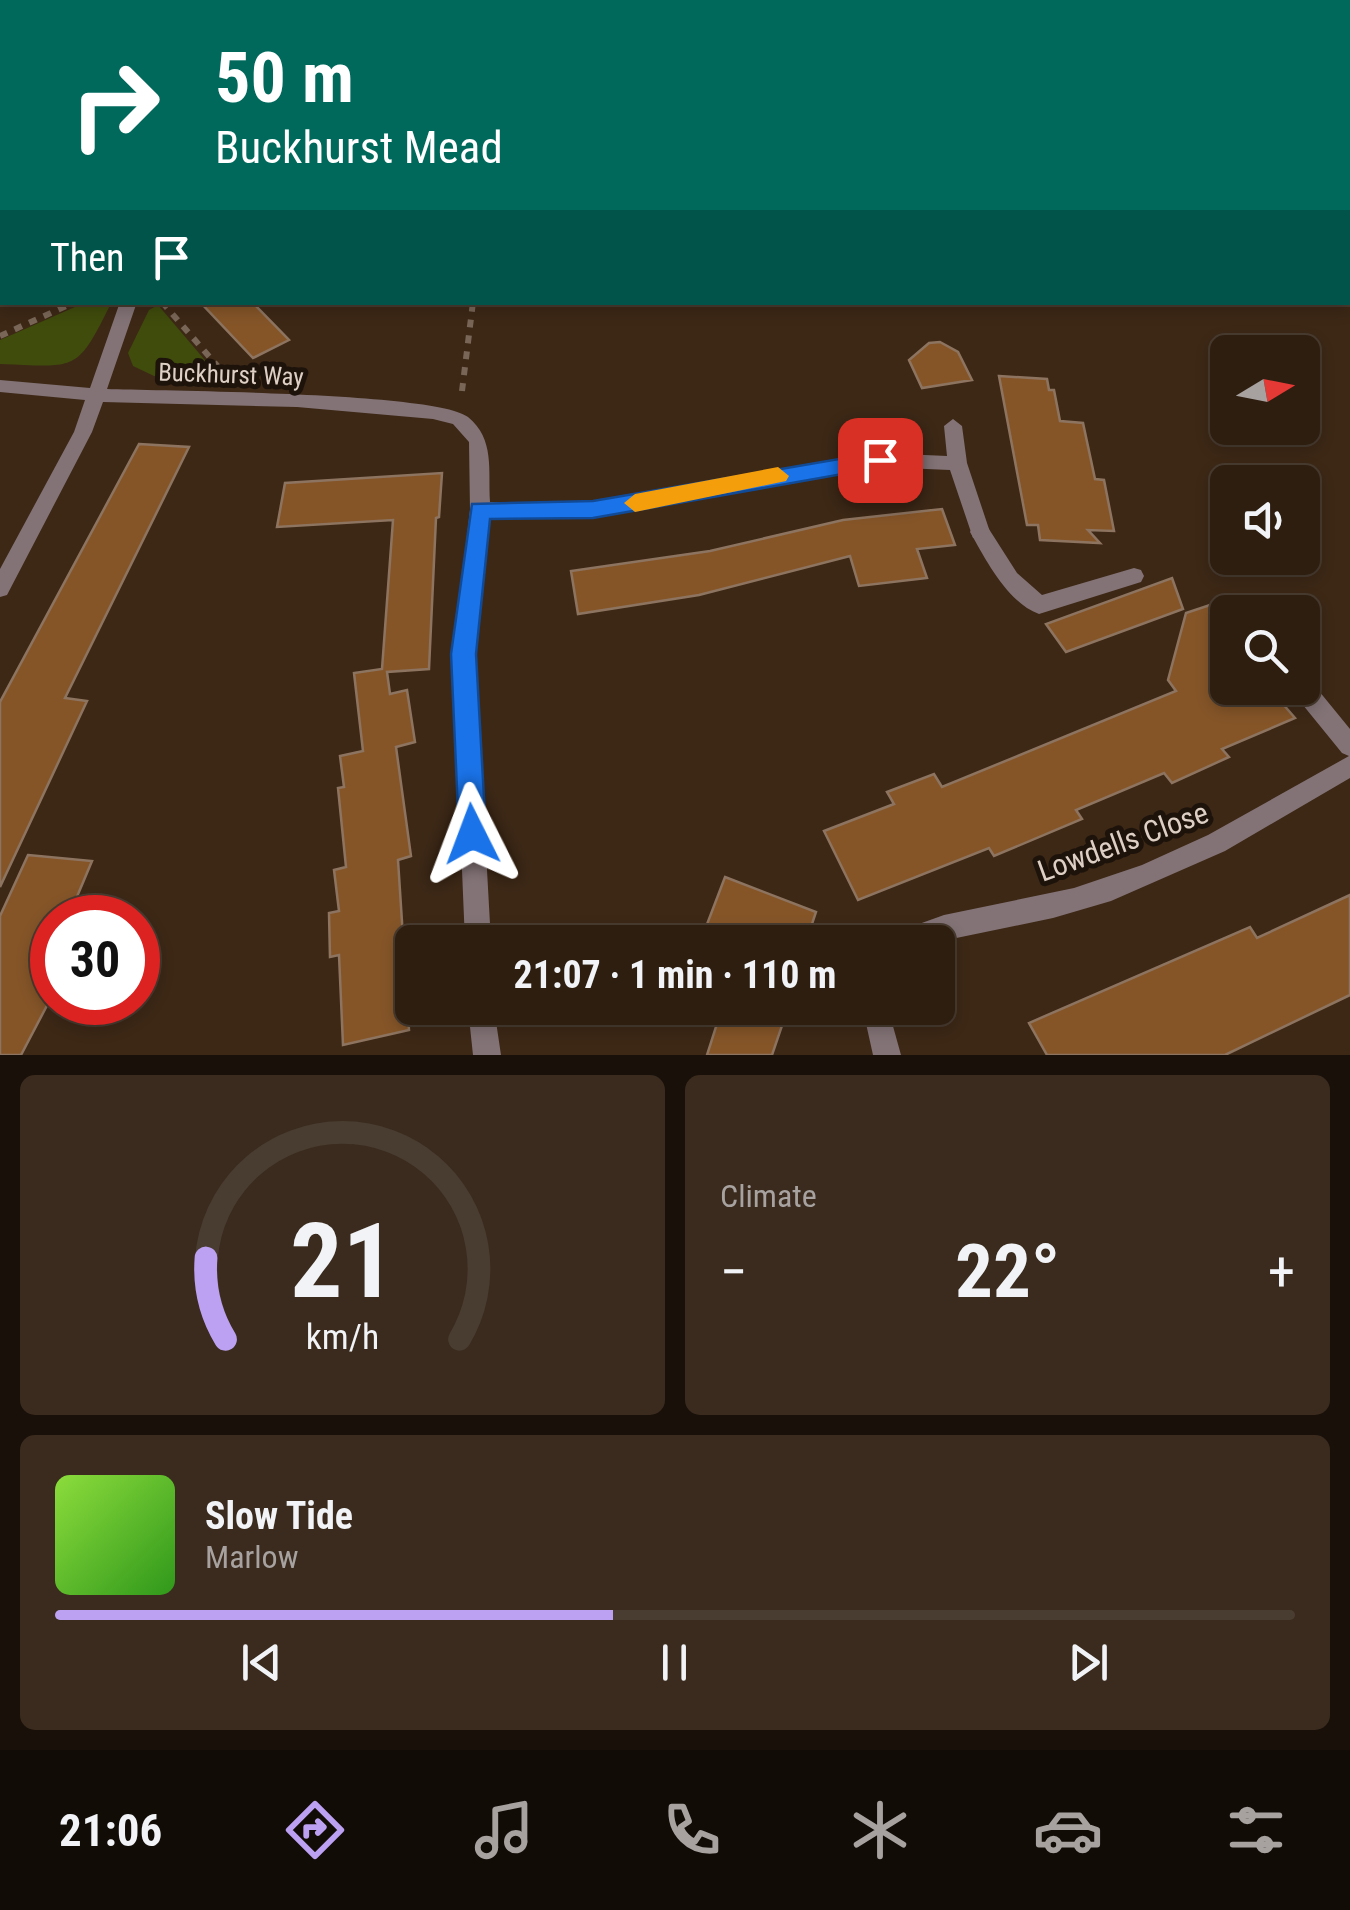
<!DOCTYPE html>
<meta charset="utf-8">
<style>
:root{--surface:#2e1e10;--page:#3a2b1e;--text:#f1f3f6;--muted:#a7a29f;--line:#493c30;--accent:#bca0f2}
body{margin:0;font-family:"Roboto Condensed",sans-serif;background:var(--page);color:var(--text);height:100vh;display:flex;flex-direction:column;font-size:38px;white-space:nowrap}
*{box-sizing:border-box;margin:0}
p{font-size:32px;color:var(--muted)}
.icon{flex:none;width:55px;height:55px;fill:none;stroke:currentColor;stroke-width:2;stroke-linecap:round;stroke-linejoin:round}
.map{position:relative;height:1055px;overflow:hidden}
.panel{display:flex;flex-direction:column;gap:20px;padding:20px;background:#191009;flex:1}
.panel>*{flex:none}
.top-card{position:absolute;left:0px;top:0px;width:1350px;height:305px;box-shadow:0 5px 15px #0003,0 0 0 2px var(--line);background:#00695c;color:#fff;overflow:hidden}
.needle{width:65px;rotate:80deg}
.tools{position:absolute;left:1210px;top:335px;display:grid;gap:20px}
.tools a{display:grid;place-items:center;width:110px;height:110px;border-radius:15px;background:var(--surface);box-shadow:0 5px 15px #0003,0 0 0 2px var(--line);font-size:50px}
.speed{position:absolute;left:30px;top:895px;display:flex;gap:20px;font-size:50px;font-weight:700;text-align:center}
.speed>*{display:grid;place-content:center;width:130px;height:130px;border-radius:50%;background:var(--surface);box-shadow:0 5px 15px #0003,0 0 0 2px var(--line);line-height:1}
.speed .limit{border:15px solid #d22;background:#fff;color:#111}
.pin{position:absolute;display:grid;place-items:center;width:85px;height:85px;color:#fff;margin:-42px;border-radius:20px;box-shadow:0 5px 15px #0006}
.me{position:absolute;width:110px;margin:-55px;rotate:357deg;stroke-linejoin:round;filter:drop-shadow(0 0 8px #0008)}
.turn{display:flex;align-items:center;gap:35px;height:210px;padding:0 50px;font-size:45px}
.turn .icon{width:130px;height:130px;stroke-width:2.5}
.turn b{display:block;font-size:70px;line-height:85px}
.then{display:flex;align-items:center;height:95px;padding:0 50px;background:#0003;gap:20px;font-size:38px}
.big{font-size:75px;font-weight:700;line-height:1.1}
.panel .widget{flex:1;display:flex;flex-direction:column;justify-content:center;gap:15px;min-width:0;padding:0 35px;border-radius:15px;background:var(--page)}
.panel .dial{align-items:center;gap:0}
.dial svg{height:260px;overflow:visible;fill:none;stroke:var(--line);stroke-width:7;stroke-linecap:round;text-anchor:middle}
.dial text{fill:var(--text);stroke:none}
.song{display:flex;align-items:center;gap:30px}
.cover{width:120px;height:120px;border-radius:15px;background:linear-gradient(135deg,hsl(90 70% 55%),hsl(110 70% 35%))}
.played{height:10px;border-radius:5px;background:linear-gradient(90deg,var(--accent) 45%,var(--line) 45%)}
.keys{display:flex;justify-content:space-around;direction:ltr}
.heat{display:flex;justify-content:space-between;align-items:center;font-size:55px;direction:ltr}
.panel .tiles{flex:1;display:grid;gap:20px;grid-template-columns:1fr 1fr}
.widget:last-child{grid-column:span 2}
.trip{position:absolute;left:395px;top:925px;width:560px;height:100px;border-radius:15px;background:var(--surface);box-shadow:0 5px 15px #0003,0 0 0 2px var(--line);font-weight:700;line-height:100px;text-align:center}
.menu{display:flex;height:160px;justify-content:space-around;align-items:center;background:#120c06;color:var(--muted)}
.menu .icon{width:70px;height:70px}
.menu .current{color:var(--accent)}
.menu b{font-size:45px;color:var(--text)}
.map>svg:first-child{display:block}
.green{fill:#3f4c0c}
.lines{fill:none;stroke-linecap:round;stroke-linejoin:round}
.stream{fill:#205d73;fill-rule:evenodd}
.building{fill:#855528;stroke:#8d7460;stroke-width:2.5}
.path{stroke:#796657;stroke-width:6;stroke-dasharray:8 8;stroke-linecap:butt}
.service{fill:#837376;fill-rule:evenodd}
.minor{fill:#837376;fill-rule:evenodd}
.route{fill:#1a73e8;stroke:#114b97;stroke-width:2.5}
.slow{fill:#f59e0b}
.labels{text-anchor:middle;stroke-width:10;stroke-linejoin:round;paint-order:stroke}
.street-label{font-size:25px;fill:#ddcfc4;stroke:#1d130b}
.near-street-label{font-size:30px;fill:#ddcfc4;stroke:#1d130b}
</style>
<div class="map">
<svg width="1350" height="1055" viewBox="0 0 1350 1055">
<rect width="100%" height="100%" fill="#3d2816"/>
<path class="green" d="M 84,303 L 111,303 C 77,373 77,367 0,364 L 0,340 Z
M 158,305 L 221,379 L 154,376 L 133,366 L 128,353 L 149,310 Z"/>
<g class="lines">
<path class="stream" d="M 824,0 L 832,0 L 832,2 L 824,2 Z"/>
</g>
<path class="building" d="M 200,302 L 252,302 L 289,340 L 253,358 Z
M 940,342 L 958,352 L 972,380 L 922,388 L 909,360 L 929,343 Z
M 999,376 L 1047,379 L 1049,390 L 1054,390 L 1060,421 L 1083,423 L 1095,479 L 1104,480 L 1114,531 L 1088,530 L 1100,543 L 1040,540 L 1038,525 L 1027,525 Z
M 139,444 L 189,447 L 65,698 L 87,701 L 0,887 L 0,702 Z
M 442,473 L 439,517 L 436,518 L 429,669 L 387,672 L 390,694 L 407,690 L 415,742 L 396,747 L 411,856 L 398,860 L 409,1030 L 343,1045 L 339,955 L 330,957 L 329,913 L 339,911 L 334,870 L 346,867 L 338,788 L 344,787 L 340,756 L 363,751 L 354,673 L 382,669 L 393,520 L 277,527 L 285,483 Z
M 942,509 L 955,545 L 917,549 L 927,578 L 859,586 L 850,556 L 699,595 L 578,614 L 571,571 L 710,551 L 843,520 Z
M 1172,578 L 1183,609 L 1066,652 L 1046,624 Z
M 1228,599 L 1228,688 L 1269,688 L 1295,718 L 1222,749 L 1229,757 L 1172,783 L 1164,773 L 1076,810 L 1082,819 L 994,856 L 989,848 L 858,900 L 824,831 L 894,804 L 887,792 L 934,774 L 942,787 L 1176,691 L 1168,680 L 1186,613 Z
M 28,855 L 92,861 L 68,918 L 52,918 L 52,996 L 21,1055 L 0,1055 L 0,916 Z
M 725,877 L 816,912 L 806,942 L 701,940 Z
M 1350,895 L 1350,995 L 1225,1055 L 1047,1055 L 1029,1023 L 1250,927 L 1257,938 Z
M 722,1008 L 788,1008 L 772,1055 L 707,1055 Z"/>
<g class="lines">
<path class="path" d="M 162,302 L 220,369
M 0,336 L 75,302
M 462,391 L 473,302"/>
<path class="service" d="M 980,524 L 987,526 L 1017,573 L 1042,595 L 1134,568 L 1141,570 L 1144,576 L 1141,582 L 1039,614 C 1007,602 986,560 970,532 L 973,526 Z"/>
<path class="minor" d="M 120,302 L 137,302 L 107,389 C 163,391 437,392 468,417 C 495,439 488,470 490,502 L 593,502 L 880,453 L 947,456 L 944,426 L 953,419 L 962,426 L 967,463 L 990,532 L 987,538 L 973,538 L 950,470 L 880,467 L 593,518 L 489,518 L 475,654 L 491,942 L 465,942 L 453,654 L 470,510 L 469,442 L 453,424 L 433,419 L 297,407 L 103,402 L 92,432 L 7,595 L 0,597 L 0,569 L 74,432 L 85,400 L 0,392 L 0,380 L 90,388 Z
M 1302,678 L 1310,680 L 1350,729 L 1350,778 L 1225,851 L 1111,901 L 1053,918 L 937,942 L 890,942 L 894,933 L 944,915 L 1074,888 L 1142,865 L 1208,835 L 1349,756 L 1342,753 L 1294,694 L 1291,688 L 1302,688 Z
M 468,1008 L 494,1008 L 501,1055 L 473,1055 Z
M 866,1008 L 892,1008 L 891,1019 L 901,1055 L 873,1055 L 865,1019 Z"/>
</g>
<path class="route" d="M 880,452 L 888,455 L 891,460 L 888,466 L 593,518 L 490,519 L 476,654 L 486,834 L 482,843 L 472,847 L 463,843 L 459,834 L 451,654 L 472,504 L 593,501 Z"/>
<path class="slow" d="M 778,467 L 789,476 L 786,481 L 635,512 L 624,503 L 635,494 Z"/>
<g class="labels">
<g class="street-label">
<text transform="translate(231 374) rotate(2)" y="9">Buckhurst Way</text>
</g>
<g class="near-street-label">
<text transform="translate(1123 842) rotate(-20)" y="10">Lowdells Close</text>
</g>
</g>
</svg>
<div class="tools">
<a><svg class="needle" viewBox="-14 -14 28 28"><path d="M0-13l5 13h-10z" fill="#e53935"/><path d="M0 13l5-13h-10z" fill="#a7a29f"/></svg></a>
<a><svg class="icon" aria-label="sound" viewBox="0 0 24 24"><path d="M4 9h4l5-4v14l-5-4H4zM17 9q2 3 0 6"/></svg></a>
<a><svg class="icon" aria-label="search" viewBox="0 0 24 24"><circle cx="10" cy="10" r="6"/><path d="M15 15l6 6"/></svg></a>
</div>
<div class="speed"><div class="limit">30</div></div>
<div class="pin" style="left:880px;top:460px;background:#d93025"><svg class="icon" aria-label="arrive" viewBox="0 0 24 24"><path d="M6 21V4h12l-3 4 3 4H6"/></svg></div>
<svg class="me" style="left:472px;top:834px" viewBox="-20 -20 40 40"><path d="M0-17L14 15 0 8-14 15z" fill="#1a73e8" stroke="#fff" stroke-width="4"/></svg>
<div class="trip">21:07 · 1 min · 110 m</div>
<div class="top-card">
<div class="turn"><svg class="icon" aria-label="right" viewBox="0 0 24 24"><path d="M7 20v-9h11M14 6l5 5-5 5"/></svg><div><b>50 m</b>Buckhurst Mead</div></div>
<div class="then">Then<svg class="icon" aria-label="arrive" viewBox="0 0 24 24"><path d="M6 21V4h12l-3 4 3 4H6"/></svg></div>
</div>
</div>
<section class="panel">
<div class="tiles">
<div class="widget dial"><svg viewBox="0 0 100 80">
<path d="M14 69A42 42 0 1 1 86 69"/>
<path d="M14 69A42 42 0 0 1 8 44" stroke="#bca0f2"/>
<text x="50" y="56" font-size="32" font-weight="700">21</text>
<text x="50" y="72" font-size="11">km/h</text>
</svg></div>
<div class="widget"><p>Climate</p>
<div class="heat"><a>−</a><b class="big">22°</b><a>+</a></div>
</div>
<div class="widget">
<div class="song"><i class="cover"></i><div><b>Slow Tide</b><p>Marlow</p></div></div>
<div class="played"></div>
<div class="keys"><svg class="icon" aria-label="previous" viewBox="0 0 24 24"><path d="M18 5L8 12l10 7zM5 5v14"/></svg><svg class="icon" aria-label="pause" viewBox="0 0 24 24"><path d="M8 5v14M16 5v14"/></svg><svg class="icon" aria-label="next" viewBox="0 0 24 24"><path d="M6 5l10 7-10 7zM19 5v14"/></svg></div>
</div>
</div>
</section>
<nav class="menu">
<b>21:06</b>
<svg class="icon current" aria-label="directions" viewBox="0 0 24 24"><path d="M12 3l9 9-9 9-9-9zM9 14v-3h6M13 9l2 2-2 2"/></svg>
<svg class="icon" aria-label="music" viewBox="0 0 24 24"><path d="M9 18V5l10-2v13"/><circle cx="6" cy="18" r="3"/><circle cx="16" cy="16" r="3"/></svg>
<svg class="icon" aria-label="phone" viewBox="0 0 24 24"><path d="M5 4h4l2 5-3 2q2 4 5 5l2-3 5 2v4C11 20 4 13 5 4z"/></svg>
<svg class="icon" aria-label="climate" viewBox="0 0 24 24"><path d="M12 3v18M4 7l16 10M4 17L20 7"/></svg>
<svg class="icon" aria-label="car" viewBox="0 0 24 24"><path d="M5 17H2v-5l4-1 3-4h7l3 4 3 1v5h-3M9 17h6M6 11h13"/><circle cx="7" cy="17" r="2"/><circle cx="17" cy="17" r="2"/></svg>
<svg class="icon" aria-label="filters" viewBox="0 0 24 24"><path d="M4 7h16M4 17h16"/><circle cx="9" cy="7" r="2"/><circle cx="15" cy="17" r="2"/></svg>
</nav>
